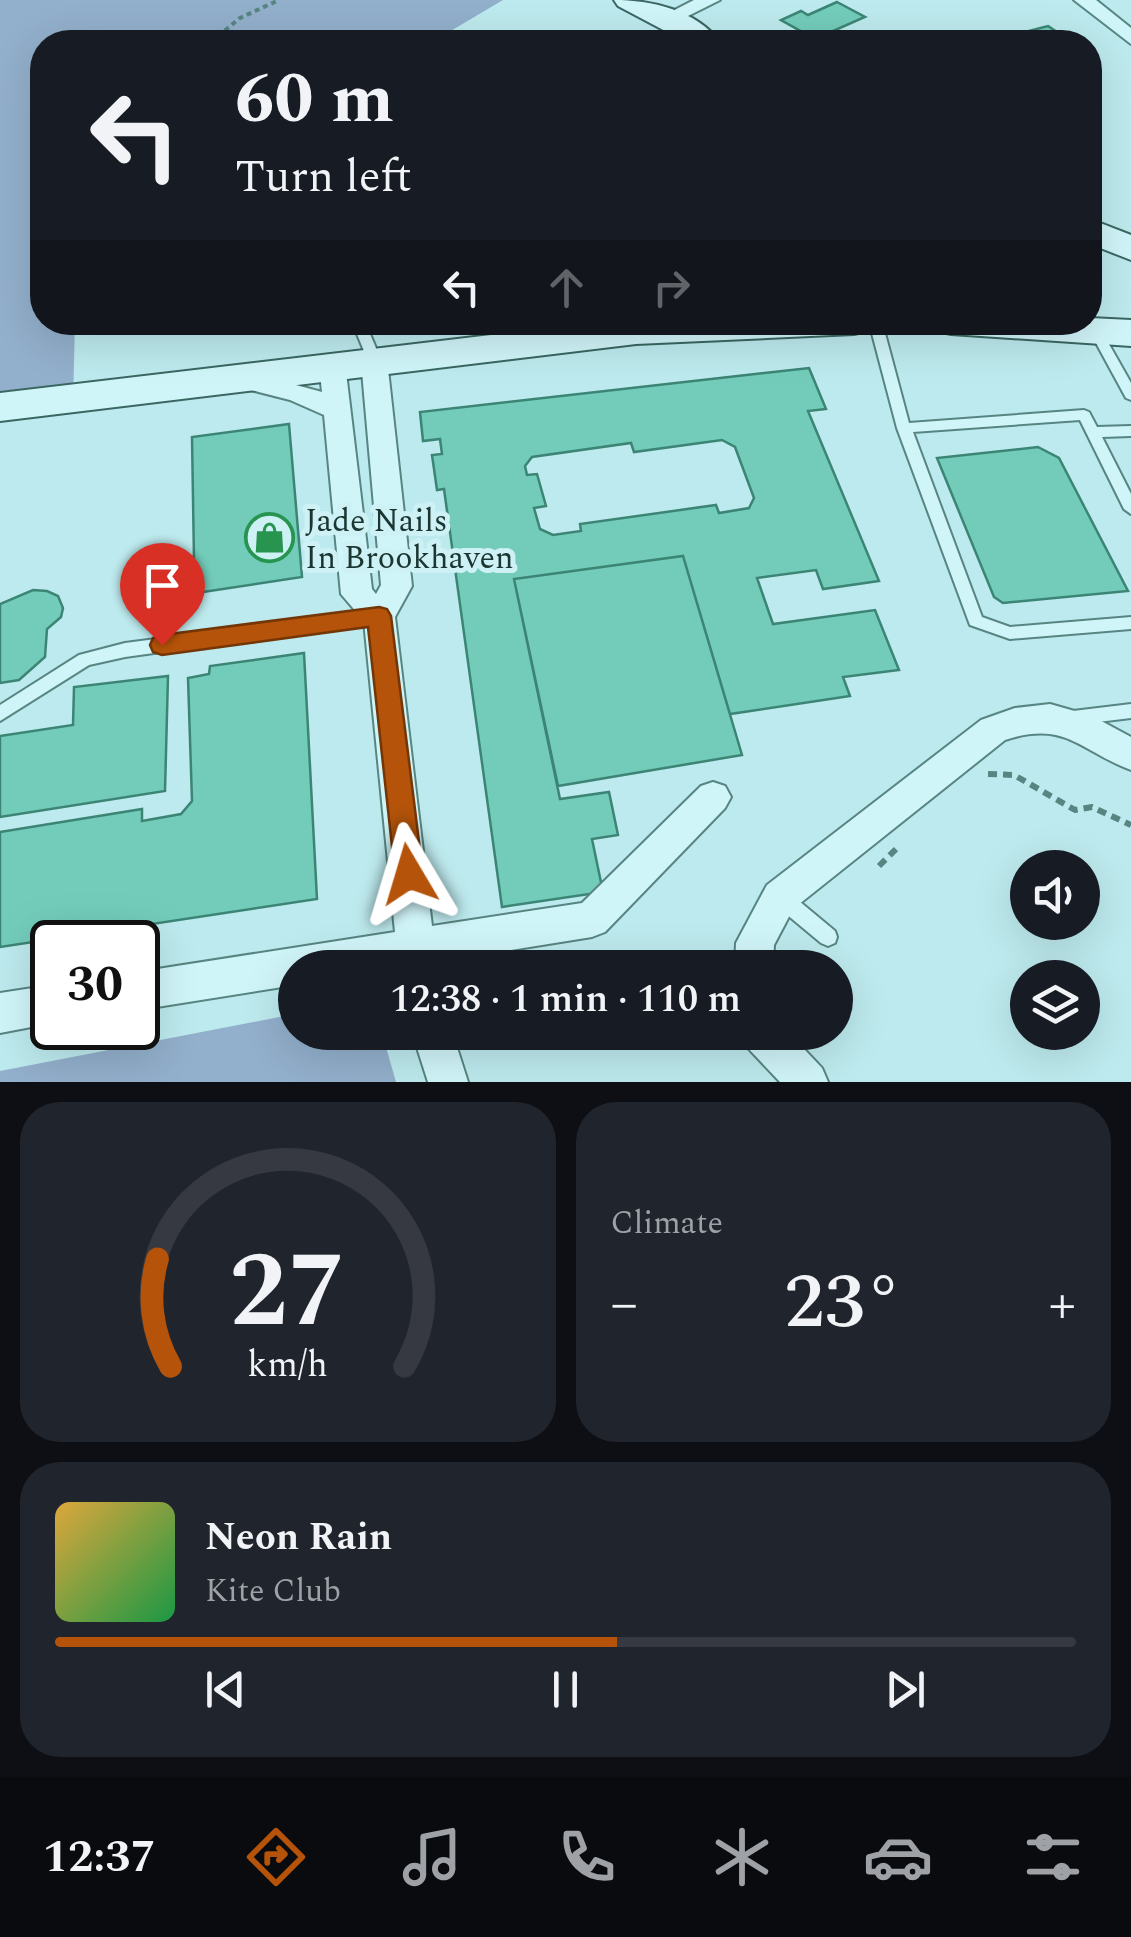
<!DOCTYPE html>
<meta charset="utf-8">
<style>
:root{--surface:#171b24;--page:#20242c;--text:#f1f3f6;--muted:#9ea1a6;--line:#363941;--accent:#b45309}
body{margin:0;font-family:Spectral,serif;background:var(--page);color:var(--text);height:100vh;display:flex;flex-direction:column;font-size:38px;white-space:nowrap}
*{box-sizing:border-box;margin:0}
p{font-size:32px;color:var(--muted)}
.icon{flex:none;width:55px;height:55px;fill:none;stroke:currentColor;stroke-width:2;stroke-linecap:round;stroke-linejoin:round}
.map{position:relative;height:1082px;overflow:hidden}
.side{display:flex;flex-direction:column;gap:20px;padding:20px;background:#0d0f14;flex:1}
.side>*{flex:none}
.top-card{position:absolute;left:30px;top:30px;width:1072px;height:305px;border-radius:40px;box-shadow:0 10px 40px #0002;background:#171b24;color:var(--text);overflow:hidden}
.fabs{position:absolute;left:1010px;top:850px;display:grid;gap:20px}
.fabs a{display:grid;place-items:center;width:90px;height:90px;border-radius:50%;background:var(--surface);box-shadow:0 10px 40px #0002;font-size:50px}
.speed{position:absolute;left:30px;top:920px;display:flex;gap:20px;font-size:50px;font-weight:700;text-align:center}
.speed>*{display:grid;place-content:center;width:130px;height:130px;border-radius:50%;background:var(--surface);box-shadow:0 10px 40px #0002;line-height:1}
.speed .limit{border:5px solid #111;border-radius:15px;background:#fff;color:#111}
.pin{position:absolute;display:grid;place-items:center;width:85px;height:85px;color:#fff;margin:-102px -42px;border-radius:50% 50% 50% 0;rotate:-45deg;box-shadow:0 0 10px #0007}
.pin .icon{rotate:45deg}
.me{position:absolute;width:110px;margin:-55px;rotate:353deg;stroke-linejoin:round;filter:drop-shadow(0 0 8px #0008)}
.turn{display:flex;align-items:center;gap:35px;height:210px;padding:0 40px;font-size:45px}
.turn .icon{width:130px;height:130px;stroke-width:2.5}
.turn b{display:block;font-size:70px;line-height:85px}
.lanes{display:flex;align-items:center;height:95px;padding:0 40px;background:#0003;justify-content:center;gap:50px;direction:ltr}
.lanes .off{opacity:.35}
.big{font-size:75px;font-weight:600;line-height:1.1}
.side .widget{flex:1;display:flex;flex-direction:column;justify-content:center;gap:15px;min-width:0;padding:0 35px;border-radius:40px;background:var(--page)}
.side .dial{align-items:center;gap:0}
.dial svg{height:260px;overflow:visible;fill:none;stroke:var(--line);stroke-width:7;stroke-linecap:round;text-anchor:middle}
.dial text{fill:var(--text);stroke:none}
.song{display:flex;align-items:center;gap:30px}
.cover{width:120px;height:120px;border-radius:15px;background:linear-gradient(135deg,hsl(40 70% 55%),hsl(140 70% 35%))}
.played{height:10px;border-radius:5px;background:linear-gradient(90deg,var(--accent) 55%,var(--line) 55%)}
.keys{display:flex;justify-content:space-around;direction:ltr}
.heat{display:flex;justify-content:space-between;align-items:center;font-size:55px;direction:ltr}
.side .tiles{flex:1;display:grid;gap:20px;grid-template-columns:1fr 1fr}
.widget:last-child{grid-column:span 2}
.trip{position:absolute;left:278px;top:950px;width:575px;height:100px;border-radius:50px;background:var(--surface);box-shadow:0 10px 40px #0002;font-weight:600;line-height:100px;text-align:center}
.dock{display:flex;height:160px;justify-content:space-around;align-items:center;background:#090b0e;color:var(--muted)}
.dock .icon{width:70px;height:70px}
.dock .on{color:var(--accent)}
.dock b{font-size:45px;color:var(--text)}
.map>svg:first-child{display:block}
.green{fill:#92afcb}
.building{fill:#73ccba;stroke:#3c8574;stroke-width:2.5;fill-rule:evenodd}
.lines{fill:none;stroke-linecap:round;stroke-linejoin:round}
.lane-casing{stroke:#578581;stroke-width:4}
.street-casing{stroke:#578581;stroke-width:4}
.secondary-casing{stroke:#3a6762;stroke-width:4}
.path-far1{stroke:#578581;stroke-width:4;stroke-dasharray:5 4;stroke-linecap:butt}
.path{stroke:#578581;stroke-width:6;stroke-dasharray:9 6;stroke-linecap:butt}
.lane{fill:#d0f5f9;fill-rule:evenodd}
.street{fill:#d0f5f9;fill-rule:evenodd}
.secondary{fill:#d0f5f9;fill-rule:evenodd}
.route{fill:#b45309;stroke:#753606;stroke-width:2.5}
.labels{text-anchor:middle;stroke-width:10;stroke-linejoin:round;paint-order:stroke}
.poi-label{font-size:32px;fill:#1b3531;stroke:#cdf1f5;text-anchor:start}
</style>
<div class="map">
<svg width="1131" height="1082" viewBox="0 0 1131 1082">
<rect width="100%" height="100%" fill="#bdeaee"/>
<path class="green" d="M 0,0 L 503,0 L 432,42 L 42,42 L 42,322 L 75,323 L 73,401 L 0,414 Z
M 295,1014 L 295,1032 L 382,1033 L 396,1082 L 0,1082 L 0,1071 Z"/>
<path class="building" d="M 837,2 L 865,17 L 815,39 L 781,20 L 801,11 L 808,15 Z
M 1048,26 L 1072,42 L 1018,42 L 1009,36 Z
M 809,368 L 826,409 L 808,411 L 879,581 L 823,589 L 816,570 L 757,578 L 773,624 L 875,610 L 899,670 L 843,677 L 850,696 L 730,714 L 683,556 L 514,579 L 560,799 L 609,792 L 618,835 L 592,839 L 603,892 L 502,907 L 444,489 L 437,490 L 432,455 L 442,454 L 440,439 L 423,441 L 420,412 ZM 722,440 L 735,447 L 754,498 L 749,508 L 719,513 L 716,505 L 580,524 L 581,531 L 553,535 L 540,529 L 534,508 L 546,506 L 537,474 L 527,475 L 525,466 L 532,457 L 631,443 L 634,452 Z
M 289,424 L 302,577 L 183,595 L 183,561 L 194,560 L 192,437 Z
M 1038,447 L 1059,458 L 1128,591 L 1003,603 L 994,597 L 937,458 Z
M 683,556 L 742,755 L 558,786 L 514,579 Z
M 33,590 L 47,591 L 58,596 L 63,608 L 61,617 L 47,629 L 45,657 L 19,680 L 0,683 L 0,604 Z
M 304,653 L 317,899 L 0,947 L 0,832 L 142,809 L 142,821 L 181,814 L 192,801 L 188,678 L 209,674 L 210,666 Z
M 168,676 L 165,791 L 0,817 L 0,736 L 73,725 L 74,687 Z"/>
<g class="lines">
<defs>
<path id="lane" d="M 352,322 L 365,322 L 381,360 L 379,363 L 369,363 Z
M 869,322 L 882,322 L 909,423 L 1084,410 L 1089,412 L 1097,427 L 1131,426 L 1131,436 L 1102,437 L 1131,494 L 1131,514 L 1124,509 L 1080,420 L 913,432 L 982,617 L 1010,627 L 1131,617 L 1131,629 L 1010,639 L 970,625 L 897,428 Z
M 1095,326 L 1101,330 L 1131,383 L 1131,400 L 1126,398 L 1089,330 Z
M 379,610 L 385,612 L 387,616 L 385,620 L 379,622 L 125,657 L 89,665 L 0,721 L 0,705 L 79,655 L 125,643 Z
M 1131,704 L 1131,718 L 1073,725 L 1067,723 L 1065,718 L 1067,713 L 1073,711 Z
M 780,888 L 787,891 L 835,931 L 837,937 L 835,943 L 828,946 L 821,943 L 773,903 L 771,897 L 773,891 Z"/>
<path id="street" d="M 694,0 L 720,0 L 674,23 L 667,25 L 657,19 Z
M 1074,0 L 1096,0 L 1131,28 L 1131,44 Z
M 374,351 L 383,354 L 387,360 L 412,586 L 395,617 L 432,926 L 582,903 L 701,786 L 713,782 L 725,786 L 731,797 L 725,808 L 605,932 L 592,937 L 437,962 L 436,968 L 295,968 L 295,985 L 138,1010 L 138,972 L 395,932 L 364,621 L 341,594 L 324,415 L 290,400 L 231,385 L 227,379 L 231,373 L 240,370 L 322,392 L 319,364 L 323,358 L 341,358 L 345,364 L 372,589 L 376,594 L 381,585 L 361,360 L 365,354 Z
M 1050,704 L 1092,716 L 1131,737 L 1131,770 C 1080,751 1066,720 1005,740 L 793,909 L 774,945 L 773,968 L 735,968 L 736,943 L 767,885 L 981,720 L 1015,708 Z
M 52,985 L 52,1023 L 0,1033 L 0,993 Z
M 412,1032 L 452,1032 L 468,1082 L 428,1082 Z
M 740,1032 L 788,1032 L 822,1068 L 828,1082 L 780,1082 L 746,1046 Z"/>
<path id="secondary" d="M 614,0 C 651,0 696,10 720,42 L 686,42 L 618,6 Z
M 1090,219 L 1131,235 L 1131,260 L 1090,244 Z
M 1090,318 L 1131,320 L 1131,346 L 951,334 L 937,331 L 932,322 L 1090,322 Z
M 601,322 L 873,322 L 868,331 L 854,334 L 636,344 L 0,421 L 0,393 Z"/>
</defs>
<use href="#lane" class="lane-casing"/>
<use href="#street" class="street-casing"/>
<use href="#secondary" class="secondary-casing"/>
<path class="path-far1" d="M 211,42 L 240,18 L 279,0"/>
<path class="path" d="M 988,774 L 1014,775 L 1075,810 L 1092,807 L 1131,825
M 879,866 L 900,845"/>
<use href="#lane" class="lane"/>
<use href="#street" class="street"/>
<use href="#secondary" class="secondary"/>
</g>
<path class="route" d="M 379,607 L 387,609 L 391,616 L 423,874 L 419,883 L 409,887 L 399,883 L 395,874 L 368,627 L 162,655 L 153,652 L 150,645 L 153,638 L 162,635 Z"/>
<defs>
<symbol id="shop-ring" viewBox="-11 -11 22 22"><circle r="9.5" fill="#cdf1f5" stroke="#27954f" stroke-width="1.5"/><path d="M-5-2.5h2.3a2.7 3.5 0 0 1 5.4 0H5L5.5 6h-11ZM-1.5-2.5h3a1.5 2.3 0 0 0-3 0Z" fill="#27954f"/></symbol>
</defs>
<g fill-rule="evenodd">
<use href="#shop-ring" x="242" y="510" width="55" height="55"/>
</g>
<g class="labels">
<g class="poi-label">
<text x="305" y="531">Jade Nails<tspan x="305" dy="37">In Brookhaven</tspan></text>
</g>
</g>
</svg>
<div class="fabs">
<a><svg class="icon" aria-label="sound" viewBox="0 0 24 24"><path d="M4 9h4l5-4v14l-5-4H4zM17 9q2 3 0 6"/></svg></a>
<a><svg class="icon" aria-label="layers" viewBox="0 0 24 24"><path d="M12 4l9 5-9 5-9-5zM3 14l9 5 9-5"/></svg></a>
</div>
<div class="speed"><div class="limit">30</div></div>
<div class="pin" style="left:162px;top:645px;background:#d93025"><svg class="icon" aria-label="arrive" viewBox="0 0 24 24"><path d="M6 21V4h12l-3 4 3 4H6"/></svg></div>
<svg class="me" style="left:409px;top:874px" viewBox="-20 -20 40 40"><path d="M0-17L14 15 0 8-14 15z" fill="#b45309" stroke="#fff" stroke-width="4"/></svg>
<div class="trip">12:38 · 1 min · 110 m</div>
<div class="top-card">
<div class="turn"><svg class="icon" aria-label="left" viewBox="0 0 24 24"><path d="M17 20v-9H6M10 6l-5 5 5 5"/></svg><div><b>60 m</b>Turn left</div></div>
<div class="lanes"><svg class="icon" aria-label="left" viewBox="0 0 24 24"><path d="M17 20v-9H6M10 6l-5 5 5 5"/></svg><svg class="icon off" aria-label="ahead" viewBox="0 0 24 24"><path d="M12 20V5M6 11l6-6 6 6"/></svg><svg class="icon off" aria-label="right" viewBox="0 0 24 24"><path d="M7 20v-9h11M14 6l5 5-5 5"/></svg></div>
</div>
</div>
<section class="side">
<div class="tiles">
<div class="widget dial"><svg viewBox="0 0 100 80">
<path d="M14 69A42 42 0 1 1 86 69"/>
<path d="M14 69A42 42 0 0 1 10 36" stroke="#b45309"/>
<text x="50" y="56" font-size="32" font-weight="700">27</text>
<text x="50" y="72" font-size="11">km/h</text>
</svg></div>
<div class="widget"><p>Climate</p>
<div class="heat"><a>−</a><b class="big">23°</b><a>+</a></div>
</div>
<div class="widget">
<div class="song"><i class="cover"></i><div><b>Neon Rain</b><p>Kite Club</p></div></div>
<div class="played"></div>
<div class="keys"><svg class="icon" aria-label="previous" viewBox="0 0 24 24"><path d="M18 5L8 12l10 7zM5 5v14"/></svg><svg class="icon" aria-label="pause" viewBox="0 0 24 24"><path d="M8 5v14M16 5v14"/></svg><svg class="icon" aria-label="next" viewBox="0 0 24 24"><path d="M6 5l10 7-10 7zM19 5v14"/></svg></div>
</div>
</div>
</section>
<nav class="dock">
<b>12:37</b>
<svg class="icon on" aria-label="directions" viewBox="0 0 24 24"><path d="M12 3l9 9-9 9-9-9zM9 14v-3h6M13 9l2 2-2 2"/></svg>
<svg class="icon" aria-label="music" viewBox="0 0 24 24"><path d="M9 18V5l10-2v13"/><circle cx="6" cy="18" r="3"/><circle cx="16" cy="16" r="3"/></svg>
<svg class="icon" aria-label="phone" viewBox="0 0 24 24"><path d="M5 4h4l2 5-3 2q2 4 5 5l2-3 5 2v4C11 20 4 13 5 4z"/></svg>
<svg class="icon" aria-label="climate" viewBox="0 0 24 24"><path d="M12 3v18M4 7l16 10M4 17L20 7"/></svg>
<svg class="icon" aria-label="car" viewBox="0 0 24 24"><path d="M5 17H2v-5l4-1 3-4h7l3 4 3 1v5h-3M9 17h6M6 11h13"/><circle cx="7" cy="17" r="2"/><circle cx="17" cy="17" r="2"/></svg>
<svg class="icon" aria-label="filters" viewBox="0 0 24 24"><path d="M4 7h16M4 17h16"/><circle cx="9" cy="7" r="2"/><circle cx="15" cy="17" r="2"/></svg>
</nav>
